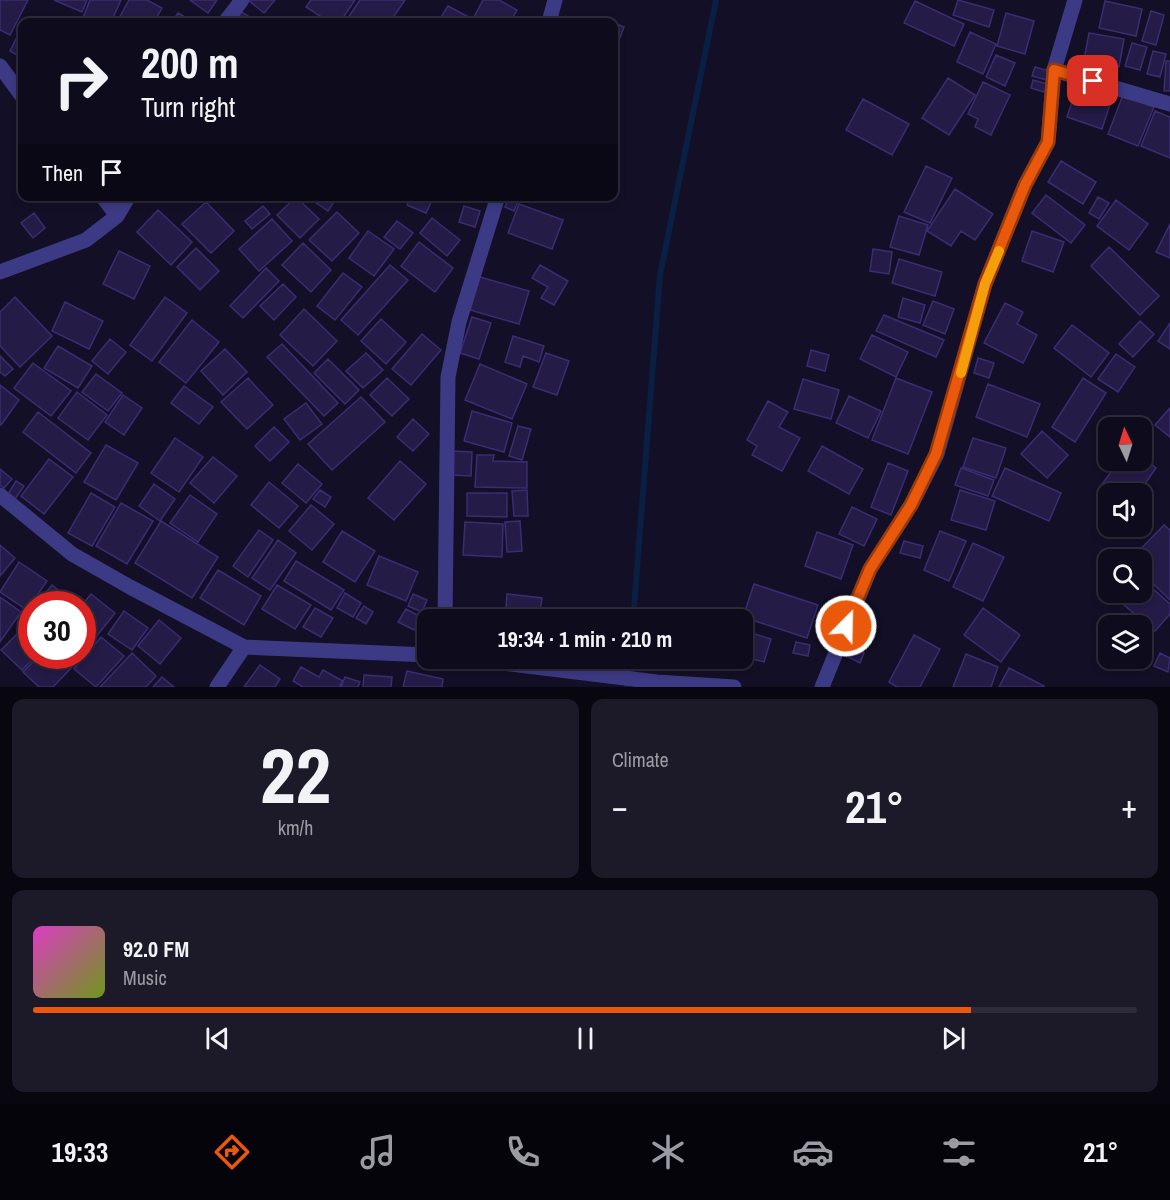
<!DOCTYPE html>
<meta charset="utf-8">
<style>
:root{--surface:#0e0b1c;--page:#1c1929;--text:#f1f3f6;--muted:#9b9ba3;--line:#2e2b3b;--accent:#ea580c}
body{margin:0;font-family:"Archivo Narrow",sans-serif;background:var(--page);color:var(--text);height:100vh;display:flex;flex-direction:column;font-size:22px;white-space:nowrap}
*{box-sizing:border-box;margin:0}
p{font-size:20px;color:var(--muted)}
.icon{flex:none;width:33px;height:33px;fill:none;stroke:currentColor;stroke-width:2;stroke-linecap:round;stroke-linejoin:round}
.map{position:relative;height:687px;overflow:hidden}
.side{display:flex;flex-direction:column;gap:12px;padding:12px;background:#08060f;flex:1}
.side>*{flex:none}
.banner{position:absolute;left:18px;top:18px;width:600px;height:183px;border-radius:12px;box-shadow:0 3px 9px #0003,0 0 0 2px var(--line);background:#0e0b1c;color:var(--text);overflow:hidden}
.needle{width:39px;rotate:356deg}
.tools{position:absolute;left:1098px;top:417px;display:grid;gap:12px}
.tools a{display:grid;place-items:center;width:54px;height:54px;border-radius:12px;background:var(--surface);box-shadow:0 3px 9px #0003,0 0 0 2px var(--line);font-size:30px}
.speed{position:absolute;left:18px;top:591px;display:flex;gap:12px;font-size:30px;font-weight:700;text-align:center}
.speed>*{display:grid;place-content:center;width:78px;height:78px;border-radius:50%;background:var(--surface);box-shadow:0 3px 9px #0003,0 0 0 2px var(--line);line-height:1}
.speed .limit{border:9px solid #d22;background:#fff;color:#111}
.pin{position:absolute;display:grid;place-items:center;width:51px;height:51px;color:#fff;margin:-26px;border-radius:12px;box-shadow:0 3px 9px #0006}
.me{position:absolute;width:66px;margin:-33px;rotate:23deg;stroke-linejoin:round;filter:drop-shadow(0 0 4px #0008)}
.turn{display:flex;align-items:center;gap:21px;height:126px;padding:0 24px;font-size:27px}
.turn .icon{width:78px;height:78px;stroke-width:2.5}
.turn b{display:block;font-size:42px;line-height:51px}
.then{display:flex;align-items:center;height:57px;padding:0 24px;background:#0003;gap:12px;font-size:22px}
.big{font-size:45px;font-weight:700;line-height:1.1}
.side .tile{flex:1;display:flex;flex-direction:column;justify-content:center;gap:9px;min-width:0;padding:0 21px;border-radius:12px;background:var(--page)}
.side .dial{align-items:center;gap:0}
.dial b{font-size:78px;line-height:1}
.song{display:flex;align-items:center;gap:18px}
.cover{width:72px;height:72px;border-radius:9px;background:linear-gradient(135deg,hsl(310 70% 55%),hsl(80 70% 35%))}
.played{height:6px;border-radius:3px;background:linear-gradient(90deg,var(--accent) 85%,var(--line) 85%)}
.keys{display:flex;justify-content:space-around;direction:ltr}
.heat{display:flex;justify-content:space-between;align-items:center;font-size:33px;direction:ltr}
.side .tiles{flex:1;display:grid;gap:12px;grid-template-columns:1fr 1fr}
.tile:last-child{grid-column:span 2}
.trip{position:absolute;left:417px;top:609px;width:336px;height:60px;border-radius:12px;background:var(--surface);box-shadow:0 3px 9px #0003,0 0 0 2px var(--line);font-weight:700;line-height:60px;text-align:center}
.tabs{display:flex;height:96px;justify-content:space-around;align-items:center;background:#06040b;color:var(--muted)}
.tabs .icon{width:42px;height:42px}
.tabs .on{color:var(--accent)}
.tabs b{font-size:27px;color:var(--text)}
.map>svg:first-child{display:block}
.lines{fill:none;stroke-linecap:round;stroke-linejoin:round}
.stream{stroke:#0a1f44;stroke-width:6}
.building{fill:#241b47;stroke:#3b2d73;stroke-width:1.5}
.minor{stroke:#3d3a85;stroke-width:15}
.route-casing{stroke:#983908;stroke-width:15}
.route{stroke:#ea580c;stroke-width:10}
.slow{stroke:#f59e0b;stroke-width:10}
</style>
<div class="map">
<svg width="1170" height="687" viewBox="0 0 1170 687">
<rect width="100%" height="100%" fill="#130f26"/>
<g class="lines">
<path class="stream" d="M 633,620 L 660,275 L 716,0
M 627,687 L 631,658"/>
</g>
<path class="building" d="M 0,0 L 28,0 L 10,35 L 0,30 Z
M 54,0 L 87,0 L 82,12 Z
M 90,0 L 121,0 L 111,22 L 95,22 L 83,18 Z
M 129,0 L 147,0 L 162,8 L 154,22 L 117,22 Z
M 190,0 L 217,0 L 208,13 Z
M 248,0 L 275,0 L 264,13 Z
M 311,0 L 355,0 L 340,22 L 329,22 L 306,7 Z
M 360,0 L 405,0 L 390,22 L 345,22 Z
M 483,0 L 499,0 L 517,10 L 510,22 L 485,22 L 474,17 Z
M 958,0 L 994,10 L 989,27 L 953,15 Z
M 915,1 L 964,24 L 954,46 L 904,23 Z
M 1105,1 L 1142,9 L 1136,36 L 1099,28 Z
M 448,6 L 476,21 L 476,22 L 438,22 Z
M 1151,11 L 1164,15 L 1156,45 L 1142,41 Z
M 242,12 L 257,22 L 234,22 Z
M 178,13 L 193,22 L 172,22 Z
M 1006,13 L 1034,21 L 1025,54 L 997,46 Z
M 614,23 L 624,27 L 619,40 L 614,38 Z
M 22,27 L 22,58 L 10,51 Z
M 970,32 L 996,44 L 983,74 L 957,62 Z
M 1089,33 L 1124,39 L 1119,67 L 1084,60 Z
M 1132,43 L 1147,47 L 1140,70 L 1125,66 Z
M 1153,51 L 1166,54 L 1160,77 L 1147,74 Z
M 996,55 L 1015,63 L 1005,86 L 986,77 Z
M 1166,61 L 1170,61 L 1170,91 L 1164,91 Z
M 1035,67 L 1049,71 L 1047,80 L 1032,76 Z
M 948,78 L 975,95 L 949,135 L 922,118 Z
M 1033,80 L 1047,84 L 1044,92 L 1031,88 Z
M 983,82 L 1010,95 L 991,135 L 975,127 L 978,119 L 968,114 Z
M 1077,86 L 1112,98 L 1102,129 L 1067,117 Z
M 1123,95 L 1154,107 L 1138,146 L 1108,134 Z
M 863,99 L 909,124 L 892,155 L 846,130 Z
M 1155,111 L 1170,117 L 1170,158 L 1141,146 Z
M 1061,161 L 1096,182 L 1083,204 L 1048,182 Z
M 926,166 L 952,178 L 930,223 L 904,212 Z
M 955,189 L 993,214 L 975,240 L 961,231 L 951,246 L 927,231 Z
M 1046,195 L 1085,225 L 1071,243 L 1032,213 Z
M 306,196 L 338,196 L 328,211 Z
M 411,196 L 434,196 L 426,213 L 407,205 Z
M 296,197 L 319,219 L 300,238 L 277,215 Z
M 509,197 L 518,201 L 514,211 L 505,207 Z
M 1098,197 L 1109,203 L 1099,219 L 1089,213 Z
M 1116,200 L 1148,224 L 1129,250 L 1097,226 Z
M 206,202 L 234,231 L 211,253 L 182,224 Z
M 519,204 L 563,220 L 552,249 L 508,233 Z
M 263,206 L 270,214 L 252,229 L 245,221 Z
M 464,206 L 480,211 L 475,227 L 459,222 Z
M 158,210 L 192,242 L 171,265 L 137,232 Z
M 337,212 L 359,233 L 332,261 L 309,240 Z
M 34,213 L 45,228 L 33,238 L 21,223 Z
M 899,216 L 928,225 L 919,255 L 890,247 Z
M 432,218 L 460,240 L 447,256 L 420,233 Z
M 272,219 L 292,241 L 259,271 L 239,249 Z
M 397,221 L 413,233 L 400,249 L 384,237 Z
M 1170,224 L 1170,258 L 1156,252 Z
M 368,231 L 394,249 L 374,276 L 349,258 Z
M 1032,231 L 1064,242 L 1053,272 L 1022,261 Z
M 419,242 L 453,268 L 435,292 L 401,266 Z
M 303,243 L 331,270 L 311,292 L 282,265 Z
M 1109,247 L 1159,296 L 1140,315 L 1091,266 Z
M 196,248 L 219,271 L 200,290 L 177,267 Z
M 873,249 L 892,252 L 889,274 L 870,271 Z
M 119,251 L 150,266 L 134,299 L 103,284 Z
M 899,259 L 942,272 L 935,296 L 892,283 Z
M 390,265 L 408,280 L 358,335 L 341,320 Z
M 540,265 L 568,281 L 554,305 L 541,298 L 548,287 L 532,278 Z
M 266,268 L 279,281 L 243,318 L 230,306 Z
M 343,273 L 362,287 L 335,320 L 317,306 Z
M 480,277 L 529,291 L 519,324 L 470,310 Z
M 283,284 L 296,297 L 274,320 L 260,306 Z
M 15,297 L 52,336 L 20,367 L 0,346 L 0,312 Z
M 165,297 L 187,313 L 152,361 L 130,345 Z
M 903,298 L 925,305 L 920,323 L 898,317 Z
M 933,301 L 954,309 L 945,334 L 923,325 Z
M 65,302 L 103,321 L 89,349 L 52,331 Z
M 1005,303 L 1023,312 L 1017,324 L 1037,335 L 1023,363 L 984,343 Z
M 304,309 L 337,341 L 313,366 L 280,335 Z
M 884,315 L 944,340 L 936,357 L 876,331 Z
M 472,317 L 491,323 L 479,359 L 460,353 Z
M 381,319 L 406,342 L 386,364 L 361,341 Z
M 192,320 L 219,342 L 186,383 L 159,362 Z
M 1140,321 L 1154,334 L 1133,357 L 1119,344 Z
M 1170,323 L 1170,349 L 1158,341 Z
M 1072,325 L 1109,353 L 1091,377 L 1054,348 Z
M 422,334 L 441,350 L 411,385 L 392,369 Z
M 872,335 L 908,352 L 896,377 L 860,359 Z
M 513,336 L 544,346 L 539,362 L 523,356 L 520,367 L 505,362 Z
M 110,339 L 126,352 L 108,374 L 92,361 Z
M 282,344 L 338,403 L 324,416 L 267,357 Z
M 58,346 L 92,366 L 78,388 L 44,368 Z
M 225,349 L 247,372 L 223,395 L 201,371 Z
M 811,350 L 829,355 L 825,371 L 807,366 Z
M 366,353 L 383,370 L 363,388 L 346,371 Z
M 546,353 L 569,361 L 557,395 L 533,387 Z
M 1116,354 L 1135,367 L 1118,392 L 1098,379 Z
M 0,356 L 13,369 L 5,376 L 0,372 Z
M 978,358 L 994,363 L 989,378 L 974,373 Z
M 328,359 L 359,390 L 345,404 L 314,373 Z
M 33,363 L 71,391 L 51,416 L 14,388 Z
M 480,364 L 527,384 L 512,419 L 465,400 Z
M 96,374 L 122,393 L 108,411 L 82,392 Z
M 248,378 L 273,405 L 247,429 L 221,402 Z
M 387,378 L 409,399 L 392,416 L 370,395 Z
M 896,378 L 932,392 L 908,454 L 872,440 Z
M 1083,378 L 1106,393 L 1075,442 L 1052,427 Z
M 803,379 L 839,390 L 831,419 L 794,409 Z
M 988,384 L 1040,404 L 1027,437 L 976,417 Z
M 0,385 L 19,400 L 1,425 L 0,424 Z
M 184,386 L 213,407 L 199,424 L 171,403 Z
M 77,392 L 107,415 L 88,440 L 58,418 Z
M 123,395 L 142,408 L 124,435 L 105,422 Z
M 849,396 L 881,411 L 868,438 L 836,423 Z
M 361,397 L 385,422 L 332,470 L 308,444 Z
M 768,401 L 788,412 L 779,427 L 800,438 L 782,471 L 752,455 L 757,446 L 747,440 Z
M 306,403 L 322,424 L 300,440 L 284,419 Z
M 1170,408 L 1170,437 L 1155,425 Z
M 472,411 L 512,423 L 504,452 L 464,441 Z
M 38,412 L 91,453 L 76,473 L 23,432 Z
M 413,419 L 429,434 L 413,451 L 397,437 Z
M 518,426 L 531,429 L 522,460 L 509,456 Z
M 274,427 L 289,442 L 270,461 L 255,446 Z
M 1105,427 L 1108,429 L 1108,447 L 1097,440 Z
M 1042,431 L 1068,455 L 1047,478 L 1021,454 Z
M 175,438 L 203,457 L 179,492 L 151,473 Z
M 973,438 L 1006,448 L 996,478 L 963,467 Z
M 106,445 L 138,463 L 116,500 L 84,482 Z
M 822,446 L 863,469 L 849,494 L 808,471 Z
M 452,451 L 472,452 L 471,476 L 451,475 Z
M 477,455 L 494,455 L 493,461 L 527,462 L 527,488 L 475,487 Z
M 213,457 L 237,476 L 214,503 L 190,483 Z
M 1142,457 L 1156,468 L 1138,494 L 1108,495 L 1099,488 L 1120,460 L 1142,460 Z
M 49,459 L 73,477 L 44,514 L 21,496 Z
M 400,461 L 426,484 L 394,520 L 368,498 Z
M 888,463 L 908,471 L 891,515 L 871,507 Z
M 298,464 L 322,484 L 306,503 L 282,483 Z
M 961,468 L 994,480 L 988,496 L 955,485 Z
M 1005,468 L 1061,493 L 1049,521 L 992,496 Z
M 0,469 L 12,479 L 4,488 L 0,485 Z
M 16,481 L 24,486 L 15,499 L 8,494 Z
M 269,482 L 298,506 L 279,528 L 251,505 Z
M 154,484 L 175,499 L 160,521 L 139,506 Z
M 320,490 L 331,497 L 325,507 L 313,499 Z
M 527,490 L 528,516 L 514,516 L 512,491 Z
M 960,490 L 995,501 L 986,530 L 951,520 Z
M 91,493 L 115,507 L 92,546 L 68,533 Z
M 467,493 L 507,493 L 507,517 L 467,516 Z
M 190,495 L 217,514 L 198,542 L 170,523 Z
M 121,503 L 153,521 L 127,564 L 96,546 Z
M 311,505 L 334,524 L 312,550 L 289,531 Z
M 852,507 L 877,519 L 864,546 L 839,534 Z
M 161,521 L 218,557 L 192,598 L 135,563 Z
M 520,521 L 522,551 L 507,552 L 505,522 Z
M 465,522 L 503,524 L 502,557 L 463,555 Z
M 1164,525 L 1170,530 L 1170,600 L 1142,573 L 1142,560 L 1130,560 Z
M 259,530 L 273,540 L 248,577 L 233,566 Z
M 342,531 L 375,551 L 355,582 L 323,562 Z
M 940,531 L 966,541 L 949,581 L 924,570 Z
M 817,532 L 853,545 L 841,579 L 805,566 Z
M 278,540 L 296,553 L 270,590 L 252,578 Z
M 904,541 L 923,546 L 920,558 L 900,553 Z
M 973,543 L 1004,557 L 983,601 L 953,587 Z
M 0,545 L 15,558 L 0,576 Z
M 379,556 L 418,572 L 406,601 L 367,585 Z
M 296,561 L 344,590 L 331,610 L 284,581 Z
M 19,562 L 47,581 L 27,610 L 0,592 Z
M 218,570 L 261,596 L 244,625 L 200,598 Z
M 1142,579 L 1170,604 L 1170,614 L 1155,631 L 1112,595 L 1142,592 Z
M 754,584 L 818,605 L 807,638 L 743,617 Z
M 52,585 L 76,604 L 36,604 Z
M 277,585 L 311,605 L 295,629 L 262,609 Z
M 345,593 L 361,603 L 353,617 L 337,608 Z
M 91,594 L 115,613 L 84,652 L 82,605 Z
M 413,594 L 427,600 L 422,612 L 408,606 Z
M 507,594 L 542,598 L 539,620 L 505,620 Z
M 0,597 L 21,612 L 0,642 Z
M 364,606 L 373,612 L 366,624 L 356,618 Z
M 315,608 L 333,618 L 321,637 L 303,627 Z
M 983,608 L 1020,635 L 1001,662 L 964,635 Z
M 406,609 L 421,617 L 414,630 L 398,622 Z
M 544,610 L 558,610 L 558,620 L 544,620 Z
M 124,611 L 148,628 L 132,650 L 108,634 Z
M 159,620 L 181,638 L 160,664 L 138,646 Z
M 30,621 L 32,656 L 36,656 L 22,670 L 1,650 Z
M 742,630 L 771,639 L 764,662 L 742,656 Z
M 914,635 L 940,649 L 920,687 L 897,687 L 889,682 Z
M 101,637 L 124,656 L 96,687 L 74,669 Z
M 796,642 L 810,645 L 808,656 L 793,653 Z
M 849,645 L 864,653 L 860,663 L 844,655 Z
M 132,653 L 156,676 L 146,687 L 100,687 Z
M 1160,653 L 1170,658 L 1168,672 L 1154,666 Z
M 966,654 L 998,667 L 991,687 L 953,687 Z
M 39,656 L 70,656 L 77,662 L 53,687 L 39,687 L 23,672 Z
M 260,665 L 280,679 L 275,687 L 244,687 Z
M 301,667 L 319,677 L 323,670 L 343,681 L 339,687 L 303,687 L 293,681 Z
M 1009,668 L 1044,686 L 1044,687 L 999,687 Z
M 407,671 L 443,679 L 442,687 L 403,687 Z
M 364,675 L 392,677 L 391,687 L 363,687 Z
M 162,677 L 174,687 L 153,687 Z
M 345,677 L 360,682 L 358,687 L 341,687 Z"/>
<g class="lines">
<path class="minor" d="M 225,22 L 242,0
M 549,22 L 555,0
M 0,66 L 22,96
M 1054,70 L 1170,104
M 102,196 L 117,216
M 0,272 L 86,240 L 117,216 L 129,196
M 0,495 L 72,554 L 130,587 L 244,647 L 428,655
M 445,620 L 448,377 L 459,322 L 498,196
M 462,658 L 657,682 L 734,687
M 217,687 L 244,647
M 822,687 L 870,569 L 911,505 L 937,454 L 985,284 L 1025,185 L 1048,142 L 1054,70 L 1075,0"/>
</g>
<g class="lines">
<defs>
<path id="route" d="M 846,626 L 870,569 L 911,505 L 936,454 L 985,284 L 1025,185 L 1048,142 L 1054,70 L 1093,81"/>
</defs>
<use href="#route" class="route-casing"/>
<use href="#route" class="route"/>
<path class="slow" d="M 961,373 L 985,284 L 999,251"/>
</g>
</svg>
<div class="tools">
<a><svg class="needle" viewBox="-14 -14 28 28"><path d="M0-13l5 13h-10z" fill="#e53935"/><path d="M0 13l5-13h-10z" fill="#9b9ba3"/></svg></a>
<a><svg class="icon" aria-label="sound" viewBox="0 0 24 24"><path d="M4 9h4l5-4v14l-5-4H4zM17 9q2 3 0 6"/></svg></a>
<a><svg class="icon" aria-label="search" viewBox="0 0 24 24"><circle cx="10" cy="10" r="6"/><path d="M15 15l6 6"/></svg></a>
<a><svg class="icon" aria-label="layers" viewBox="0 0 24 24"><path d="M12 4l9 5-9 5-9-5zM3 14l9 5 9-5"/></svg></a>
</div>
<div class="speed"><div class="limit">30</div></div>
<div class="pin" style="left:1093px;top:81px;background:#d93025"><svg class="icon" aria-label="arrive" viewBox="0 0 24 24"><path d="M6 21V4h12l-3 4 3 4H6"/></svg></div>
<svg class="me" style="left:846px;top:626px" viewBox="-20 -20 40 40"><circle r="17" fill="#ea580c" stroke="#fff" stroke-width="3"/><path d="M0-11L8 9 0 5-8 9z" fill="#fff"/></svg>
<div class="trip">19:34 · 1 min · 210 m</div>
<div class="banner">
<div class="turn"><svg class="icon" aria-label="right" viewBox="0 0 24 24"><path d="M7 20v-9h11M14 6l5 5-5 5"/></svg><div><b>200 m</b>Turn right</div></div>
<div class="then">Then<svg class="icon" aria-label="arrive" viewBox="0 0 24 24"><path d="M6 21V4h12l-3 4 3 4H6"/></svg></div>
</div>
</div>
<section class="side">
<div class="tiles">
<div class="tile dial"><b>22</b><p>km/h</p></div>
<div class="tile"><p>Climate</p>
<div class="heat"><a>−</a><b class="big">21°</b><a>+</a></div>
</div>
<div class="tile">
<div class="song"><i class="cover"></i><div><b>92.0 FM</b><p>Music</p></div></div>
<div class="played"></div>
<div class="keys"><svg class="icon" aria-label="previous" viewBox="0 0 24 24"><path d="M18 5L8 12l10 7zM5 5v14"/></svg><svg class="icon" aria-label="pause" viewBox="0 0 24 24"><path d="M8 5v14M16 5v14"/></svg><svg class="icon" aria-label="next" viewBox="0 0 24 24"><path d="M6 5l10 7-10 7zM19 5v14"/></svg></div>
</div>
</div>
</section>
<nav class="tabs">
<b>19:33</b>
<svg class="icon on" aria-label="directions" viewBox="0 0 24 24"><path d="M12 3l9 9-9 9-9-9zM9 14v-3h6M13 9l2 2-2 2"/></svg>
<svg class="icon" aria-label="music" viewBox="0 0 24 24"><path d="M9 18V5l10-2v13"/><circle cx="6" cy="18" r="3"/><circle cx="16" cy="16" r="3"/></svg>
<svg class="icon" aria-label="phone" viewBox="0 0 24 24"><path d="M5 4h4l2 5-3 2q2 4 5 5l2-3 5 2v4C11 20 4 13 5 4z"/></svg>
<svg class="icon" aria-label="climate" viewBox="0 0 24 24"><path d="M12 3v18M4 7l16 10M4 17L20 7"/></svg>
<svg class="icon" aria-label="car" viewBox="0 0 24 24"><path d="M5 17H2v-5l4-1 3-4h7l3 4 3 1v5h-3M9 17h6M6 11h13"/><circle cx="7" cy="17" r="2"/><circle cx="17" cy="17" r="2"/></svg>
<svg class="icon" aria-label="filters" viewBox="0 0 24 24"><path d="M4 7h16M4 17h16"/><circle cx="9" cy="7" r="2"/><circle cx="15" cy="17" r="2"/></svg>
<b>21°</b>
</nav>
